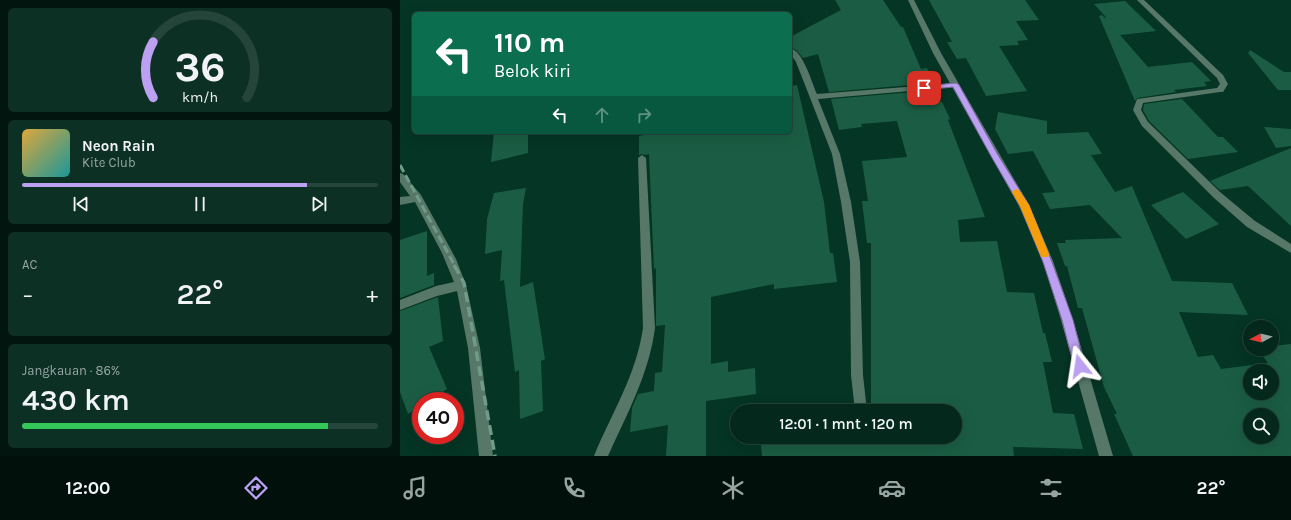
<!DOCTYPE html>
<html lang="id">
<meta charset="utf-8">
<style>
:root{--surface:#04281b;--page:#0d3024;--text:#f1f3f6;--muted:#97a6a3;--line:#25443a;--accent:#bca0f2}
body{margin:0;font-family:Karla,sans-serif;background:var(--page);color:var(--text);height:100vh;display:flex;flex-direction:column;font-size:15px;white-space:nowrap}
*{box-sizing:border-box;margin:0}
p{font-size:13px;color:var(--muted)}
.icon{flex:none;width:22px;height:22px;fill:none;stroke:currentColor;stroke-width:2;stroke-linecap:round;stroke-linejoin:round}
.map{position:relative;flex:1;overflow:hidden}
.side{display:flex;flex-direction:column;gap:8px;padding:8px;background:#02160f;width:400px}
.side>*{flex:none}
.guide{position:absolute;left:12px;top:12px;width:380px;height:122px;border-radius:6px;box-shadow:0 4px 16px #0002,0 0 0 1px var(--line);background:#0b6e4f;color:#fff;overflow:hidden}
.needle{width:26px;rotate:263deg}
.fabs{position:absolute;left:843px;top:320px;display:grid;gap:8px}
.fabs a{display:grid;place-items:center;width:36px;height:36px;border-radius:50%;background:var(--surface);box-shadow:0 4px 16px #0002,0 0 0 1px var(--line);font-size:20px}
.speed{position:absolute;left:12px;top:392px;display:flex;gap:8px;font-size:20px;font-weight:700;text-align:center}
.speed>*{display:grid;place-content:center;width:52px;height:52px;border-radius:50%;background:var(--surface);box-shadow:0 4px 16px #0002,0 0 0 1px var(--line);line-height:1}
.speed .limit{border:6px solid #d22;background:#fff;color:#111}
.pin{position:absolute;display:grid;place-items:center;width:34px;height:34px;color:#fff;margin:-17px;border-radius:8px;box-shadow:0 2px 6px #0006}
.me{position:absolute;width:44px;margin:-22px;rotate:345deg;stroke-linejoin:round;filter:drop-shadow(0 0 3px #0008)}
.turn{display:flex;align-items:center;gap:14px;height:84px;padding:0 16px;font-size:18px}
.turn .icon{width:52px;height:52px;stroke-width:2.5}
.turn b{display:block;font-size:28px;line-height:34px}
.lanes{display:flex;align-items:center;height:38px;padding:0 16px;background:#0003;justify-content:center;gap:20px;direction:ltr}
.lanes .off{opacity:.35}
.big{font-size:30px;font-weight:600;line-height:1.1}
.side .card{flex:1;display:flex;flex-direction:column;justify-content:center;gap:6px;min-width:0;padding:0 14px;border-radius:6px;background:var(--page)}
.side .dial{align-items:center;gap:0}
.dial svg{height:104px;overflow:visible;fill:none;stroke:var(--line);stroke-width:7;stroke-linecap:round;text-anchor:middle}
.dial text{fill:var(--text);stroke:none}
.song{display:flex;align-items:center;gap:12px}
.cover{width:48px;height:48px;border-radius:6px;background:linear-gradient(135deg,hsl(40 70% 55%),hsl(180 70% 35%))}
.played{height:4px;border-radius:2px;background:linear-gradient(90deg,var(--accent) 80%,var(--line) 80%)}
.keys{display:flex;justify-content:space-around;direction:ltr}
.heat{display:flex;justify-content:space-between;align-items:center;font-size:22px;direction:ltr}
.charge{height:6px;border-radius:3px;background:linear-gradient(90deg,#34c759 86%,var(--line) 0)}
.trip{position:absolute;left:330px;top:404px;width:232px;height:40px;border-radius:20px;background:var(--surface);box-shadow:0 4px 16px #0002,0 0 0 1px var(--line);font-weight:600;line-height:40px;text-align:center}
.tabs{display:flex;height:64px;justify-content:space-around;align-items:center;background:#02100b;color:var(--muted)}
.tabs .icon{width:28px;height:28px}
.tabs .active{color:var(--accent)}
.tabs b{font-size:18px;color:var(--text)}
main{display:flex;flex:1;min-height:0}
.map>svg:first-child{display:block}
.building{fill:#1b5d44;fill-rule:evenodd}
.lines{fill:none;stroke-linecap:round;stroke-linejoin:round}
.minor{fill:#577768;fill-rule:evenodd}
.tertiary{fill:#577768;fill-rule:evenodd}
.rail-far1{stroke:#6f9b88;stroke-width:3;stroke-dasharray:8 3.5;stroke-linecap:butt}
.rail{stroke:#6f9b88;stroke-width:3.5;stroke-dasharray:10 5;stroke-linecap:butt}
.route{fill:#bca0f2;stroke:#7a689d}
.slow{fill:#f59e0b}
</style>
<main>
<section class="side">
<div class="card dial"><svg viewBox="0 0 100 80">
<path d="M14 69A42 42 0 1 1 86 69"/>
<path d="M14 69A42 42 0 0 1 14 26" stroke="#bca0f2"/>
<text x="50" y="56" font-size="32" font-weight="700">36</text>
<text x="50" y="72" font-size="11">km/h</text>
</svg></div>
<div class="card">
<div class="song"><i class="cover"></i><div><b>Neon Rain</b><p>Kite Club</p></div></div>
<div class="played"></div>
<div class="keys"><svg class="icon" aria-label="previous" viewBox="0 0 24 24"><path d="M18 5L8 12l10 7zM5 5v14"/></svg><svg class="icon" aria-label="pause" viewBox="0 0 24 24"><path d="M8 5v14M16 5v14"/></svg><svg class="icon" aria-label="next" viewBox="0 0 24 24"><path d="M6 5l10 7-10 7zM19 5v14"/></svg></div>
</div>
<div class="card"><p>AC</p>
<div class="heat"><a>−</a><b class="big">22°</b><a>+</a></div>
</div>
<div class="card"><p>Jangkauan · 86%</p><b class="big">430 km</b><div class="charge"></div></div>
</section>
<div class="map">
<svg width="891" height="456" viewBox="0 0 891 456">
<rect width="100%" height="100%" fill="#053524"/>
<path class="building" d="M 435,0 L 483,0 L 501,27 L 503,27 L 521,69 L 527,68 L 534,83 L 429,92 L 418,54 L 403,58 L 396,50 L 390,47 L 390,37 L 441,10 Z
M 529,0 L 625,0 L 639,20 L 616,21 L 628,40 L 617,41 L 619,45 L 599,46 L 627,91 L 586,96 L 566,58 L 557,59 L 547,42 L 552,42 Z
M 725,1 L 756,31 L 720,35 L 748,67 L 792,62 L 811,81 L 804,82 L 807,86 L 774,90 L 776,92 L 737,98 L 735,101 L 699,16 L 702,15 L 706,19 L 705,16 L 694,4 Z
M 850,50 L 884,72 L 891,72 L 891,90 L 878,90 L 848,53 Z
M 397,85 L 424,202 L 430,253 L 433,253 L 437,282 L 374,289 L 374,284 L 311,297 L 311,364 L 328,361 L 328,372 L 355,368 L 356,394 L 306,401 L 306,456 L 266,456 L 268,425 L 230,432 L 232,408 L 238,394 L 254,391 L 255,373 L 262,372 L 265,325 L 256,326 L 256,268 L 254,269 L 249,154 L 245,155 L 242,154 L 239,155 L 239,136 L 260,132 L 390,132 L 390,86 Z
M 537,90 L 538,101 L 542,102 L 550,119 L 548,120 L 585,217 L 558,220 L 560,242 L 597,241 L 607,292 L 634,293 L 643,333 L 645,333 L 652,362 L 643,362 L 653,413 L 674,414 L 683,449 L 613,447 L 614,456 L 362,456 L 361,445 L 422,437 L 555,437 L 555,411 L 471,411 L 471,243 L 467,243 L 462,201 L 468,201 L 462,161 L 507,157 L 497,121 L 461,124 L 462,127 L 439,130 L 431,99 Z
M 782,99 L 818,137 L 823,137 L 838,152 L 788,159 L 749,121 L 743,110 L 744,104 Z
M 598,112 L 647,121 L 647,134 L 688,132 L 702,154 L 691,155 L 715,192 L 732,186 L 772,281 L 832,283 L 848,315 L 779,312 L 798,357 L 813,355 L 821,369 L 868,363 L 858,349 L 872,349 L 872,346 L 891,344 L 891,456 L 733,456 L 714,414 L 717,414 L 704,387 L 682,308 L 678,308 L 667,266 L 665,266 L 657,243 L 666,243 L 665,240 L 722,238 L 690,205 L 650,209 L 642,193 L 655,192 L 633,151 L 608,154 L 595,129 ZM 850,371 L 872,371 L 872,393 L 850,393 ZM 850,415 L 872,415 L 872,437 L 850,437 Z
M 864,127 L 891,129 L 891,146 L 876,148 Z
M 94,132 L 128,132 L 128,153 L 91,162 Z
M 891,148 L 891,226 L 848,186 L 820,190 L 810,181 Z
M 126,188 L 123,204 L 120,287 L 133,282 L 145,359 L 141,361 L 143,411 L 120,419 L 119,370 L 115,372 L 104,280 L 100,281 L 102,250 L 85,254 L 87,219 L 94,193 Z
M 783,192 L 819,224 L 786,239 L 751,205 Z
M 27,231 L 27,276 L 34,273 L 34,285 L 0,298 L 0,240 Z
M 38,297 L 43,341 L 29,347 L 47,389 L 28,401 L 21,401 L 21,405 L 8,414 L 0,392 L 0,311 Z"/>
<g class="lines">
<path class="minor" d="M 737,0 L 744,0 L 823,75 L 828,84 L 823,92 L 820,92 L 743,103 L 741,110 L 748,122 L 820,192 L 855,221 L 891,244 L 891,253 L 847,227 L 814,198 L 742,126 L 733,110 L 737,99 L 817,88 L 820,84 L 817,78 Z
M 390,48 C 404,52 411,81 417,94 L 556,83 L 560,85 L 556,87 L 418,99 L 440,154 L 451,202 L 460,262 L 463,375 L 467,411 L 455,411 L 451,375 L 450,262 L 441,202 L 432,154 L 396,62 L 390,53 Z
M 242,155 L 246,158 L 255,328 C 249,374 227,414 208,456 L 194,456 C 212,412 236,376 243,328 L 238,158 Z
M 0,173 L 3,174 L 21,195 L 56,259 L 66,285 L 80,348 L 93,456 L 79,456 L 68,348 L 57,291 L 37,296 L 0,310 L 0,300 L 36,286 L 54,282 L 42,253 L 15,202 L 0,205 L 0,197 L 10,196 L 0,182 Z"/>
<path class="tertiary" d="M 508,0 L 514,0 L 541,53 L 629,205 L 653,261 L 673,320 L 713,456 L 699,456 L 661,320 L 643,261 L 619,206 L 533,53 Z"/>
<path class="rail-far1" d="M 0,165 L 55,266"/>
<path class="rail" d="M 54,265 L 64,283 L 95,456"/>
</g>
<path class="route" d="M 556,83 L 559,85 L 598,155 L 629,205 L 652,262 L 673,320 L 685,366 L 684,370 L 680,372 L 676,370 L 674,366 L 662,320 L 643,262 L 620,206 L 591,156 L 553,87 L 524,90 L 521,88 L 524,86 Z"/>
<path class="slow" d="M 616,189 L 619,190 L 629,205 L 649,254 L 648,257 L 641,257 L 640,254 L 620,206 L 612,192 Z"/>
</svg>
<div class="fabs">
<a><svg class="needle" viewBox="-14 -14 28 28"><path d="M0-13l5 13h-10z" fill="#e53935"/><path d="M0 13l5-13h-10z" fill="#97a6a3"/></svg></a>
<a><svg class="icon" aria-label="sound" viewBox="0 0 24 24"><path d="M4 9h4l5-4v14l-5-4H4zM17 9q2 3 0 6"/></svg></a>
<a><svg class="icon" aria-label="search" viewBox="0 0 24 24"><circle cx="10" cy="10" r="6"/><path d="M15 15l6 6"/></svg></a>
</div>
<div class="speed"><div class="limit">40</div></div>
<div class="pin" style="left:524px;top:88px;background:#d93025"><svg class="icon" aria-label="arrive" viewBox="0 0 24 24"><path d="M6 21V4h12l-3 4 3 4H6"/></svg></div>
<svg class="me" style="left:680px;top:366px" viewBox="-20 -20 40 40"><path d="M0-17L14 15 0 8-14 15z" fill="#bca0f2" stroke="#fff" stroke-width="4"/></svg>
<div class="trip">12:01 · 1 mnt · 120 m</div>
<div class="guide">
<div class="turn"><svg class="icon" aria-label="left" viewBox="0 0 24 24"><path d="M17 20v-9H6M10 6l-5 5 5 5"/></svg><div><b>110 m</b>Belok kiri</div></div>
<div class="lanes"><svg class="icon" aria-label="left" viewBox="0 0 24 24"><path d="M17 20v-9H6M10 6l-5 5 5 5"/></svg><svg class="icon off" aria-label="ahead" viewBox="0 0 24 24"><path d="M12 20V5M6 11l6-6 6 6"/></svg><svg class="icon off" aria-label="right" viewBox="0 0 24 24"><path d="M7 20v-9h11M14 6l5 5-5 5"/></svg></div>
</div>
</div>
</main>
<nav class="tabs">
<b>12:00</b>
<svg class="icon active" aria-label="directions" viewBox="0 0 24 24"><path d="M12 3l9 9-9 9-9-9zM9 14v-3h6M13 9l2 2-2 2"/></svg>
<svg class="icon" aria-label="music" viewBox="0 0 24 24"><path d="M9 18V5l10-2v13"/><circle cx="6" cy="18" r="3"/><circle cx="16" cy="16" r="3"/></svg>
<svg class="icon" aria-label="phone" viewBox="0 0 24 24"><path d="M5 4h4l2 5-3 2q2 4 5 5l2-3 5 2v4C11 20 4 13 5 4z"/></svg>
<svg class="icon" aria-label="climate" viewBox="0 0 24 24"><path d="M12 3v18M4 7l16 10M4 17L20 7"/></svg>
<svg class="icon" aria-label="car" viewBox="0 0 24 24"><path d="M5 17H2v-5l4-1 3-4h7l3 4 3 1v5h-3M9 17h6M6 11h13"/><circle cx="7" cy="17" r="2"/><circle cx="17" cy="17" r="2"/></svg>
<svg class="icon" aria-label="filters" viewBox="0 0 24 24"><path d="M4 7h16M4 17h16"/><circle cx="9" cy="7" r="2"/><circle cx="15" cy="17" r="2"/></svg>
<b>22°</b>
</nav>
